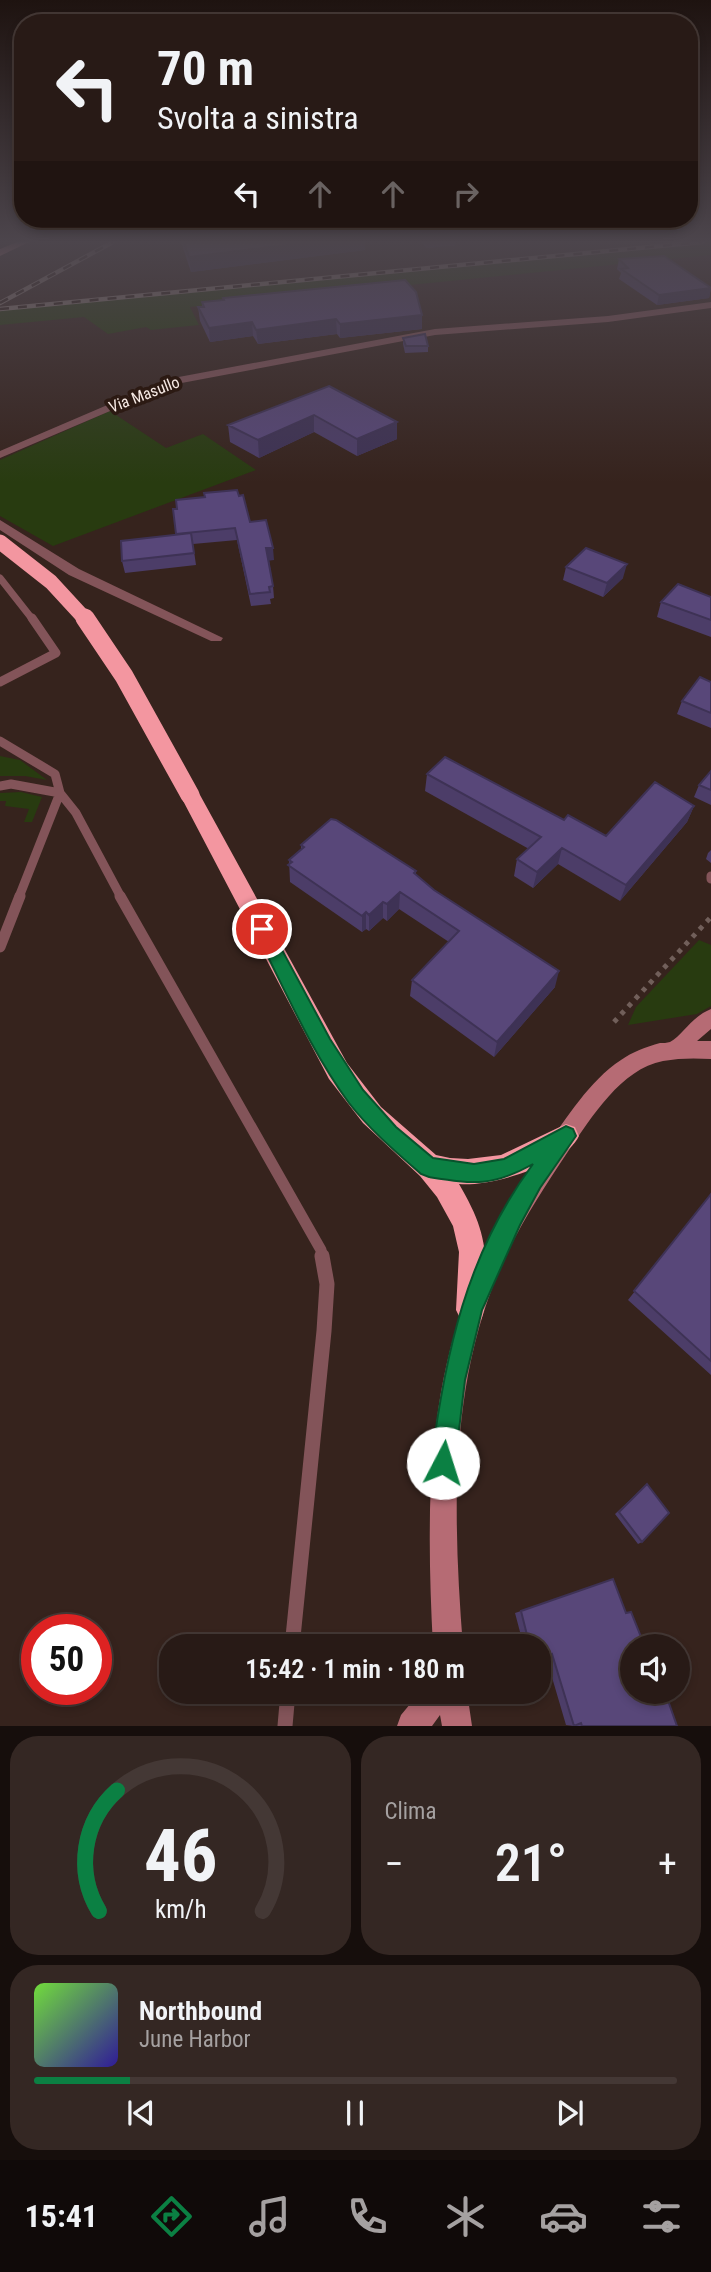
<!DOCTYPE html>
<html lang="it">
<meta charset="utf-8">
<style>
:root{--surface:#281a16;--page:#342723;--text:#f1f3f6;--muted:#a5a1a1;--line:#443835;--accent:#0b8043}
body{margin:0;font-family:"Roboto Condensed",sans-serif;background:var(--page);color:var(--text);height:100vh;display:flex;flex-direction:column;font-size:26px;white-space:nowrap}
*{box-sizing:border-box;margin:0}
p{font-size:23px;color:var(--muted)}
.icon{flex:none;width:38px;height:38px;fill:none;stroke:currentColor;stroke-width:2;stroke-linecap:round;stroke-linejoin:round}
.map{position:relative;height:1726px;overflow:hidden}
.sheet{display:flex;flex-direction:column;gap:10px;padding:10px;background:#160e0c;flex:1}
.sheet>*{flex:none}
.top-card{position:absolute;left:14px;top:14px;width:684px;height:214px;border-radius:28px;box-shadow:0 4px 10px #0003,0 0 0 2px var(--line);background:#281a16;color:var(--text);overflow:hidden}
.tools{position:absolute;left:620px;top:1634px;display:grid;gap:14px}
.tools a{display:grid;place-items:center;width:70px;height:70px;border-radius:50%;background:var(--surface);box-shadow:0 4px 10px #0003,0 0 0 2px var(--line);font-size:35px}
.speed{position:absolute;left:21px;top:1614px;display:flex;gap:14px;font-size:35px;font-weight:700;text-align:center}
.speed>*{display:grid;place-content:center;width:91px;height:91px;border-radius:50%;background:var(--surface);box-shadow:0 4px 10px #0003,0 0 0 2px var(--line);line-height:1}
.speed .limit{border:10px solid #d22;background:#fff;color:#111}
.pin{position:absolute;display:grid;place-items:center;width:60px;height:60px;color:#fff;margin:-30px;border:4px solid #fff;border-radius:50%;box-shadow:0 2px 7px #0007}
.me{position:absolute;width:77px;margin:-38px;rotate:5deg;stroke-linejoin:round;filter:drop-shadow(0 0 5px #0008)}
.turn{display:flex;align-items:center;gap:24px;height:147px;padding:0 28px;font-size:32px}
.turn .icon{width:91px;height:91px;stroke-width:2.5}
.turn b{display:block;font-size:49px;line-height:60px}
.lanes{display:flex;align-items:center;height:66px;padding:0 28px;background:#0003;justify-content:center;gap:35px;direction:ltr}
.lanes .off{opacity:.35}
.big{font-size:52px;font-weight:600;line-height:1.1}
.sheet .widget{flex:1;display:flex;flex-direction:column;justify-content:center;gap:10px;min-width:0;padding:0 24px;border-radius:28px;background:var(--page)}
.sheet .dial{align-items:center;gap:0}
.dial svg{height:182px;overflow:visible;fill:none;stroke:var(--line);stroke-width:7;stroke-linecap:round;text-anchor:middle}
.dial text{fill:var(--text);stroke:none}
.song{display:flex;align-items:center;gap:21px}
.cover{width:84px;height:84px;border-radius:10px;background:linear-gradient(135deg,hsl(100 70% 55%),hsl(250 70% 35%))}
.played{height:7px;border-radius:4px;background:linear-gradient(90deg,var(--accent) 15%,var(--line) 15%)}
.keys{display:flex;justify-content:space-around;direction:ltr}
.heat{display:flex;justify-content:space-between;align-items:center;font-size:38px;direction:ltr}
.sheet .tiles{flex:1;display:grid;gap:10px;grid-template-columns:1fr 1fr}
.widget:last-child{grid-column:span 2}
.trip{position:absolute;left:159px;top:1634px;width:392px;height:70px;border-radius:28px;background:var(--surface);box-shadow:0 4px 10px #0003,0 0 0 2px var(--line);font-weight:600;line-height:70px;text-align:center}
.tabs{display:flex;height:112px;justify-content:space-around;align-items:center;background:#100a09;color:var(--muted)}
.tabs .icon{width:49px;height:49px}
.tabs .current{color:var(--accent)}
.tabs b{font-size:32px;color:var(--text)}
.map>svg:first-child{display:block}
.green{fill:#283b10}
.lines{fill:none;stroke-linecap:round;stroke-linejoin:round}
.path{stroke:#715f5a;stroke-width:5;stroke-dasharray:4.5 6;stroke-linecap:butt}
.lane-far3{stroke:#835459;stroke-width:7}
.lane-far2{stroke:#835459;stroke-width:9}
.lane-far1{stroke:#835459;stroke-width:11}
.lane{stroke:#835459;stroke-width:15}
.street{fill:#835459;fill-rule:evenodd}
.secondary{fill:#b66b74;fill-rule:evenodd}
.highway{fill:#f396a0;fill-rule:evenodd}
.rail-casing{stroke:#92827c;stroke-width:4.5}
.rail{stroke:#2c1a13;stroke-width:2.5;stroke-dasharray:9;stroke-linecap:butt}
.highway-bridge-far1{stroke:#f396a0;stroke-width:15}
.highway-bridge{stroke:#f396a0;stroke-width:19}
.wall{fill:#4c3d68}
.shaded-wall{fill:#3e3255}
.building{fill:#584779;stroke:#3e3255;stroke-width:2}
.route{fill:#0b8043;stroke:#07532c;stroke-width:2}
.labels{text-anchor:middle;stroke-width:7;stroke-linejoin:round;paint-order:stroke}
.far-street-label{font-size:16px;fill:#f7eae5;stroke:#2c1a13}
</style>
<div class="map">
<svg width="711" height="1726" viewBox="0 0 711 1726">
<rect width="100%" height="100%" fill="#36231d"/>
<path class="green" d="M 711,242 L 711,255 L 190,307 L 199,325 L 151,330 L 146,327 L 108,334 L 84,317 L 0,325 L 0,310 Z
M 110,411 L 166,448 L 203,434 L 256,470 L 53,546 L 0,516 L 0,460 Z
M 0,756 L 20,760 L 47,780 L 25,776 L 0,776 Z
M 21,792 L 42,797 L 32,822 L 24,822 L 29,809 L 5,806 L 6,801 L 0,801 L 0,793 Z
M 699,940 L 711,945 L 711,1006 L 697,1014 L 628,1025 L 636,1007 Z"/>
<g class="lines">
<path class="path" d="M 614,1022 L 711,917"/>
<path class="lane-far3" d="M 0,578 L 33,620"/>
<path class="lane-far2" d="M 0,682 L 56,653 L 32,618
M 0,741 L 55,774 L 60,793 L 19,897
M 0,786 L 11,784 L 60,793 L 76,813 L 121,897
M 711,876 L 711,879"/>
<path class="lane-far1" d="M 120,896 L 321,1250 L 322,1258
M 0,947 L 20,896"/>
<path class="lane" d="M 292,1647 L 324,1331 L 327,1284 L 322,1256
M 285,1726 L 288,1692"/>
<path class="street" d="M 711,302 L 711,308 L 608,322 L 435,335 L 171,385 L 0,458 L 0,451 L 168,379 L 435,329 L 608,316 Z
M 0,520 L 79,569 L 223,638 L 221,641 L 211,641 L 69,575 L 0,530 Z"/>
<path class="secondary" d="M 711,1009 L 711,1029 L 697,1041 L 711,1041 L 711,1059 C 695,1058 679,1058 663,1061 C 621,1069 592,1117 569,1150 C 545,1186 522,1221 504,1260 C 448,1381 453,1517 463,1647 L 433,1647 C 423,1453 430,1312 545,1148 C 567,1118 589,1081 621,1060 C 632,1052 646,1047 660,1043 C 663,1043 667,1043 670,1042 C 683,1035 691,1017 711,1009 Z
M 420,1692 L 467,1692 L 472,1726 L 442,1726 L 440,1715 L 432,1726 L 397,1726 L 401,1715 Z"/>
<path class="highway" d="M 17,242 L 29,242 L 0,256 L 0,249 Z
M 190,788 L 197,790 L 200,795 L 347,1063 L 381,1107 L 436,1155 L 450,1158 L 468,1159 L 501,1155 L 566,1124 L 575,1127 L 579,1136 C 566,1165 489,1187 459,1184 C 480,1220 487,1241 486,1283 C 486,1296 486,1308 481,1320 L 471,1325 L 461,1320 L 456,1310 L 459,1252 L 453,1226 L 437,1197 L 420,1176 L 363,1123 L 329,1079 L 180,795 L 183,790 Z"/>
<defs>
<path id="rail" d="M 0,303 L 113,242
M 0,309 L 702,242"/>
</defs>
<use href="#rail" class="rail-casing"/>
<use href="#rail" class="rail"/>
<path class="highway-bridge-far1" d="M 0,542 L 51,582 L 86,620"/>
<path class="highway-bridge" d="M 85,618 L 124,676 L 190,795"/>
</g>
<path class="wall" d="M 181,242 L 365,242 L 365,250 L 191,272 Z
M 421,242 L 456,242 L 456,245 L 427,248 Z
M 619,259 L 711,288 L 709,298 L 657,305 L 619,279 L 621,273 L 617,269 Z
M 202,302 L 422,329 L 340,338 L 337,334 L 258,344 L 253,336 L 210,342 L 200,321 L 198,307 L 202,307 Z
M 403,338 L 428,346 L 428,352 L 405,353 L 403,344 Z
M 329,386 L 397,422 L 397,439 L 357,456 L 314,432 L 259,458 L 230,442 L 228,425 Z
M 239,496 L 250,522 L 274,560 L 269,560 L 273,586 L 274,598 L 270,599 L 271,604 L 251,606 L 237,540 L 193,544 L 196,565 L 125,573 L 122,561 L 176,535 Z
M 566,567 L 623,578 L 603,597 L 563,580 Z
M 711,597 L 711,637 L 657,617 L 661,602 Z
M 711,682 L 711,728 L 677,714 L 682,701 Z
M 711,771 L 711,805 L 694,797 L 699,785 Z
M 427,774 L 564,820 L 606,836 L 694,806 L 687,822 L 620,901 L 558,864 L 533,888 L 514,876 L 517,859 L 529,849 L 425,791 Z
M 301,845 L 416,871 L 416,874 L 434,890 L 555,987 L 494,1057 L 410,996 L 412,980 L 449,942 L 399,909 L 387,921 L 383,918 L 369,931 L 366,929 L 362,932 L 290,882 L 289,860 L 301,850 Z
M 711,850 L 711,863 L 706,859 L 708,853 Z
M 711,1194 L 711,1375 L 628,1300 Z
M 647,1484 L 642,1542 L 638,1544 L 615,1514 Z
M 521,1611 L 626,1613 L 677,1726 L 574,1726 L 566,1725 L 546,1657 L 539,1647 L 524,1647 L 515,1613 Z"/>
<path class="shaded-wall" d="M 312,242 L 365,242 L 365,250 L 191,272 L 189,257 Z
M 427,242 L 456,242 L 456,245 L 427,248 Z
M 711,288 L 709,298 L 657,305 L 659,295 Z
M 422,315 L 422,329 L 340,338 L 340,324 Z
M 336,319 L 337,334 L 258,344 L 256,330 Z
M 252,322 L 253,336 L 210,342 L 209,328 Z
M 314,415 L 314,432 L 259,458 L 258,440 Z
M 397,422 L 397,439 L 357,456 L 357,439 Z
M 266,548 L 273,548 L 274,560 L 267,561 Z
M 627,564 L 623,578 L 603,597 L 607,583 Z
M 694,806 L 687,822 L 620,901 L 626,885 Z
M 562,848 L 558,864 L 533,888 L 537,872 Z
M 400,892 L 399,909 L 387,921 L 387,904 Z
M 383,902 L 383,918 L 369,931 L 369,915 Z
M 366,912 L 366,929 L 362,932 L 362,916 Z
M 559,971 L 555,987 L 494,1057 L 497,1042 Z"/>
<path class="building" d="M 184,242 L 312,242 L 189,257 Z
M 664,256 L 711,288 L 659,295 L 621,269 L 628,268 L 619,259 Z
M 405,280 L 416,292 L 422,315 L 340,324 L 336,319 L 256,330 L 252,322 L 209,328 L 198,307 L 204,307 L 202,302 L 224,300 L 223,298 Z
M 425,334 L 428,346 L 406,346 L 403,338 Z
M 329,386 L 397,422 L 357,439 L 314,415 L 258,440 L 228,425 Z
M 237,490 L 239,496 L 243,495 L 250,522 L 266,520 L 273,548 L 266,548 L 273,586 L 269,587 L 270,592 L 250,594 L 235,528 L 176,534 L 173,509 L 177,509 L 176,500 L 205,497 L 204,493 Z
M 191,533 L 194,553 L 122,561 L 121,541 Z
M 586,548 L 627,564 L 607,583 L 566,567 Z
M 678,584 L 711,597 L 711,620 L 661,602 Z
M 700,677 L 711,682 L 711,713 L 682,701 Z
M 445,757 L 564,820 L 568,815 L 606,836 L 655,782 L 694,806 L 626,885 L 562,848 L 537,872 L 517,859 L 541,837 L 427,774 Z
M 711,771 L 711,790 L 699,785 Z
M 331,819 L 336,820 L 416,871 L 414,873 L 434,890 L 559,971 L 497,1042 L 412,980 L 459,931 L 400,892 L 387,904 L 383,902 L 369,915 L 366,912 L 362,916 L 288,865 L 292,862 L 289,860 L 304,847 L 301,845 Z
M 711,1194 L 711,1361 L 634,1291 Z
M 647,1484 L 669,1513 L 642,1542 L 619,1512 Z
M 613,1579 L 626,1613 L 631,1612 L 645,1647 L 632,1647 L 632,1692 L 665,1692 L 677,1726 L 582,1726 L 581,1723 L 574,1726 L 552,1654 L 539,1661 L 539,1647 L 530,1647 L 521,1611 Z"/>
<linearGradient id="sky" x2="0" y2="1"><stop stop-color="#1e1310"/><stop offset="0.5" stop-color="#4c454c"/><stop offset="1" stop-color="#4c454c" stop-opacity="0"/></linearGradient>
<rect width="711" height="483" fill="url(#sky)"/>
<path class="route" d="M 262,922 L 268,924 L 330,1039 L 363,1090 L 396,1127 L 433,1158 L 474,1164 L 504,1159 L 566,1126 L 573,1129 L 576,1136 L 540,1188 L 520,1225 L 482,1310 L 465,1380 L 455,1463 L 451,1472 L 443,1475 L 434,1472 L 431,1463 C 445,1355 466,1254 533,1164 C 492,1187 474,1184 429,1177 L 421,1174 C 396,1152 370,1130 349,1103 C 310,1050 284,987 254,929 L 257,924 Z"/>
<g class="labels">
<g class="far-street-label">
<text transform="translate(144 394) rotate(-21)" y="6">Via Masullo</text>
</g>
</g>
</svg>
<div class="tools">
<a><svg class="icon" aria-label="sound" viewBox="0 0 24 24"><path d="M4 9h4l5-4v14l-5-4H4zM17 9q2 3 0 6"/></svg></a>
</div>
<div class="speed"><div class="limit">50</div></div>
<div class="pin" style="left:262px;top:929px;background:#d93025"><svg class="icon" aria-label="arrive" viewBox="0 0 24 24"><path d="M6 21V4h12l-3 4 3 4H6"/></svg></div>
<svg class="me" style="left:443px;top:1463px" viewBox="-20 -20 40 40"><circle r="19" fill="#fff"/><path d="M0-13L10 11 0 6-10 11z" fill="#0b8043"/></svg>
<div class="trip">15:42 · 1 min · 180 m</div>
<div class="top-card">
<div class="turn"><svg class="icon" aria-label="left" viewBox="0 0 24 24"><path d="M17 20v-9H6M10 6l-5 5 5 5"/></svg><div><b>70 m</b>Svolta a sinistra</div></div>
<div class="lanes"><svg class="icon" aria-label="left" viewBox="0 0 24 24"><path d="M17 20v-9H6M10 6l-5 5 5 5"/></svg><svg class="icon off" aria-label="ahead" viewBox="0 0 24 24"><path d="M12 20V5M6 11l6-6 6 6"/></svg><svg class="icon off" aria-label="ahead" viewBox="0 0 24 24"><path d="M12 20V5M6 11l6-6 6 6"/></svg><svg class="icon off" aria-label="right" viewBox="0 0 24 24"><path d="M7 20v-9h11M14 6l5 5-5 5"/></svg></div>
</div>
</div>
<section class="sheet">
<div class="tiles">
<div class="widget dial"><svg viewBox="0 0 100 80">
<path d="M14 69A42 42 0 1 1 86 69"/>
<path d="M14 69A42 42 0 0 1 22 16" stroke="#0b8043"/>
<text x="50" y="56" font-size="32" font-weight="700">46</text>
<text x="50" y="72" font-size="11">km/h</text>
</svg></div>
<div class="widget"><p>Clima</p>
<div class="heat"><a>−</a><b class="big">21°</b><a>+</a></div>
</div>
<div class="widget">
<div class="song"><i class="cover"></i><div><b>Northbound</b><p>June Harbor</p></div></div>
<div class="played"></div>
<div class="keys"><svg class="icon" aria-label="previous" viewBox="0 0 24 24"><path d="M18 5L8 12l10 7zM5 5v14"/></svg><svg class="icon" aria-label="pause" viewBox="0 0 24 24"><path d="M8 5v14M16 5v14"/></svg><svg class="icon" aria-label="next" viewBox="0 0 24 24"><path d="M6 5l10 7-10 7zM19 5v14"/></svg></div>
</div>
</div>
</section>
<nav class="tabs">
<b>15:41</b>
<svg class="icon current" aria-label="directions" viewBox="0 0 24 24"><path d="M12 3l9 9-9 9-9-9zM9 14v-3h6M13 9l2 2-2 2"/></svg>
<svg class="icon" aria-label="music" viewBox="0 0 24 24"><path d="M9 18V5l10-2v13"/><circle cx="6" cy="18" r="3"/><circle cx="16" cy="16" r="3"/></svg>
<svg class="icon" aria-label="phone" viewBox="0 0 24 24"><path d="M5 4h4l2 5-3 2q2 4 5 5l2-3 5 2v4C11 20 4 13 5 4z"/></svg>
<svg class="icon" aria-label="climate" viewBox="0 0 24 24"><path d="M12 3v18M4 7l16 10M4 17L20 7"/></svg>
<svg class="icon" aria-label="car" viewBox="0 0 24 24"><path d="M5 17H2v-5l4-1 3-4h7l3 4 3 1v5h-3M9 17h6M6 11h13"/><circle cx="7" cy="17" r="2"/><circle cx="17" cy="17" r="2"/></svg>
<svg class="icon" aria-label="filters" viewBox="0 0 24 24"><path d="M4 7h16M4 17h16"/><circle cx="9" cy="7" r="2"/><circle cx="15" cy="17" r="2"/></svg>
</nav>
